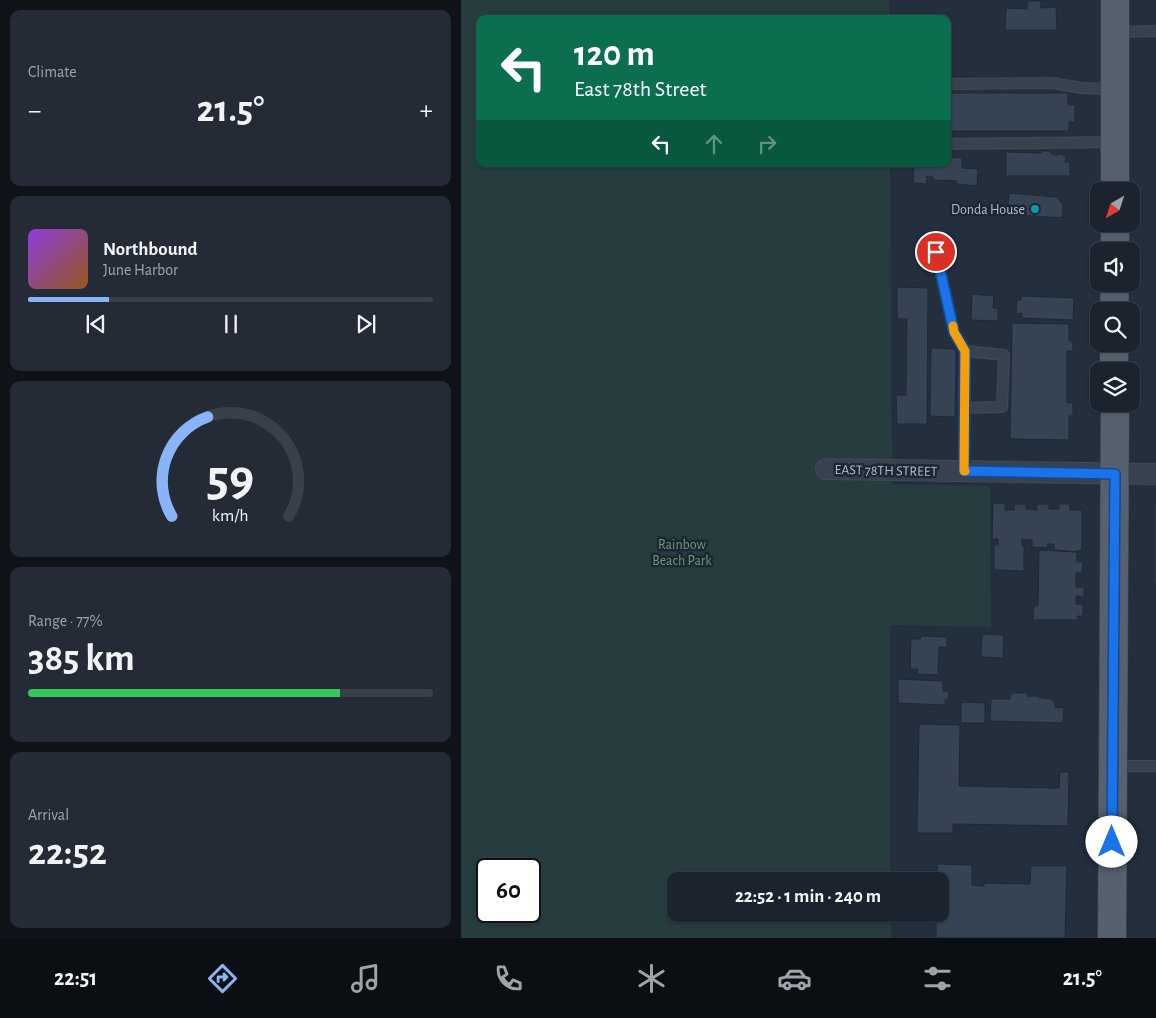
<!DOCTYPE html>
<meta charset="utf-8">
<style>
:root{--surface:#1b232e;--page:#242b36;--text:#f1f3f6;--muted:#a0a4aa;--line:#39404a;--accent:#8ab4f8}
body{margin:0;font-family:"Alegreya Sans",sans-serif;background:var(--page);color:var(--text);height:100vh;display:flex;flex-direction:column;font-size:19px;white-space:nowrap}
*{box-sizing:border-box;margin:0}
p{font-size:16px;color:var(--muted)}
.icon{flex:none;width:28px;height:28px;fill:none;stroke:currentColor;stroke-width:2;stroke-linecap:round;stroke-linejoin:round}
.map{position:relative;flex:1;overflow:hidden}
.drawer{display:flex;flex-direction:column;gap:10px;padding:10px;background:#0f1319;width:461px}
.drawer>*{flex:none}
.banner{position:absolute;left:15px;top:15px;width:475px;height:152px;border-radius:10px;box-shadow:0 1px 4px #0004,0 0 0 1px var(--line);background:#0b6e4f;color:#fff;overflow:hidden}
.needle{width:32px;rotate:219deg}
.tools{position:absolute;left:629px;top:182px;display:grid;gap:10px}
.tools a{display:grid;place-items:center;width:50px;height:50px;border-radius:10px;background:var(--surface);box-shadow:0 1px 4px #0004,0 0 0 1px var(--line);font-size:25px}
.speed{position:absolute;left:15px;top:858px;display:flex;gap:10px;font-size:25px;font-weight:700;text-align:center}
.speed>*{display:grid;place-content:center;width:65px;height:65px;border-radius:50%;background:var(--surface);box-shadow:0 1px 4px #0004,0 0 0 1px var(--line);line-height:1}
.speed .limit{border:2px solid #111;border-radius:8px;background:#fff;color:#111}
.pin{position:absolute;display:grid;place-items:center;width:42px;height:42px;color:#fff;margin:-21px;border:2px solid #fff;border-radius:50%;box-shadow:0 1px 5px #0007}
.me{position:absolute;width:55px;margin:-28px;rotate:0deg;stroke-linejoin:round;filter:drop-shadow(0 0 4px #0008)}
.turn{display:flex;align-items:center;gap:18px;height:105px;padding:0 15px;font-size:22px}
.turn .icon{width:65px;height:65px;stroke-width:2.5}
.turn b{display:block;font-size:35px;line-height:42px}
.lanes{display:flex;align-items:center;height:48px;padding:0 15px;background:#0003;justify-content:center;gap:25px;direction:ltr}
.lanes .off{opacity:.35}
.big{font-size:38px;font-weight:600;line-height:1.1}
.drawer .card{flex:1;display:flex;flex-direction:column;justify-content:center;gap:8px;min-width:0;padding:0 18px;border-radius:10px;background:var(--page)}
.drawer .dial{align-items:center;gap:0}
.dial svg{height:130px;overflow:visible;fill:none;stroke:var(--line);stroke-width:7;stroke-linecap:round;text-anchor:middle}
.dial text{fill:var(--text);stroke:none}
.song{display:flex;align-items:center;gap:15px}
.cover{width:60px;height:60px;border-radius:8px;background:linear-gradient(135deg,hsl(270 70% 55%),hsl(30 70% 35%))}
.played{height:5px;border-radius:2px;background:linear-gradient(90deg,var(--accent) 20%,var(--line) 20%)}
.keys{display:flex;justify-content:space-around;direction:ltr}
.heat{display:flex;justify-content:space-between;align-items:center;font-size:28px;direction:ltr}
.charge{height:8px;border-radius:4px;background:linear-gradient(90deg,#34c759 77%,var(--line) 0)}
.trip{position:absolute;left:206px;top:872px;width:282px;height:50px;border-radius:10px;background:var(--surface);box-shadow:0 1px 4px #0004,0 0 0 1px var(--line);font-weight:600;line-height:50px;text-align:center}
.dock{display:flex;height:80px;justify-content:space-around;align-items:center;background:#0b0e12;color:var(--muted)}
.dock .icon{width:35px;height:35px}
.dock .current{color:var(--accent)}
.dock b{font-size:22px;color:var(--text)}
main{display:flex;flex:1;min-height:0}
.map>svg:first-child{display:block}
.green{fill:#263c3f;fill-rule:evenodd}
.building{fill:#364354;stroke:#1f2835}
.lines{fill:none;stroke-linecap:round;stroke-linejoin:round}
.lane-casing{stroke:#414a57;stroke-width:12}
.street-casing{stroke:#414a57;stroke-width:22}
.primary-casing{stroke:#414a57;stroke-width:29}
.lane{stroke:#38414e;stroke-width:10}
.street{stroke:#38414e;stroke-width:20}
.primary{stroke:#56606e;stroke-width:28}
.route-casing{stroke:#114b97;stroke-width:12}
.route{stroke:#1a73e8;stroke-width:9}
.slow{stroke:#f59e0b;stroke-width:9}
.culture-dot{fill:#0f9aa8;stroke:#1d2633;stroke-width:2}
.labels{text-anchor:middle;stroke-width:5;stroke-linejoin:round;paint-order:stroke}
.poi-label{font-size:14px;fill:#b4bcc9;stroke:#1d2633;text-anchor:end}
.street-label{font-size:14px;fill:#b4bcc9;stroke:#1d2633}
.park-label{font-size:14px;fill:#6b9a76;stroke:#1d2633}
</style>
<main>
<section class="drawer">
<div class="card"><p>Climate</p>
<div class="heat"><a>−</a><b class="big">21.5°</b><a>+</a></div>
</div>
<div class="card">
<div class="song"><i class="cover"></i><div><b>Northbound</b><p>June Harbor</p></div></div>
<div class="played"></div>
<div class="keys"><svg class="icon" aria-label="previous" viewBox="0 0 24 24"><path d="M18 5L8 12l10 7zM5 5v14"/></svg><svg class="icon" aria-label="pause" viewBox="0 0 24 24"><path d="M8 5v14M16 5v14"/></svg><svg class="icon" aria-label="next" viewBox="0 0 24 24"><path d="M6 5l10 7-10 7zM19 5v14"/></svg></div>
</div>
<div class="card dial"><svg viewBox="0 0 100 80">
<path d="M14 69A42 42 0 1 1 86 69"/>
<path d="M14 69A42 42 0 0 1 36 8" stroke="#8ab4f8"/>
<text x="50" y="56" font-size="32" font-weight="700">59</text>
<text x="50" y="72" font-size="11">km/h</text>
</svg></div>
<div class="card"><p>Range · 77%</p><b class="big">385 km</b><div class="charge"></div></div>
<div class="card"><p>Arrival</p><b class="big">22:52</b></div>
</section>
<div class="map">
<svg width="695" height="938" viewBox="0 0 695 938">
<rect width="100%" height="100%" fill="#242f3e"/>
<path class="green" d="M 0,0 L 428,0 L 428,19 L 19,19 L 19,164 L 429,164 L 431,484 L 529,486 L 530,627 L 429,625 L 429,881 L 215,881 L 215,914 L 430,914 L 430,938 L 0,938 ZM 26,869 L 69,869 L 69,911 L 26,911 Z"/>
<path class="building" d="M 566,1 L 580,1 L 580,8 L 595,7 L 596,30 L 544,30 L 545,8 L 566,9 Z
M 486,93 L 607,93 L 607,105 L 614,105 L 614,122 L 608,122 L 608,131 L 486,131 Z
M 582,151 L 588,151 L 592,155 L 601,154 L 605,158 L 604,162 L 609,162 L 609,176 L 545,176 L 545,152 L 579,153 Z
M 486,157 L 501,158 L 501,168 L 517,169 L 516,186 L 496,184 L 496,181 L 472,180 L 472,177 L 466,176 L 466,184 L 452,183 L 453,164 L 486,164 Z
M 548,193 L 596,197 L 602,205 L 601,218 L 546,214 Z
M 436,287 L 467,288 L 466,424 L 436,424 L 435,395 L 445,395 L 446,319 L 436,319 Z
M 511,294 L 533,296 L 532,308 L 537,308 L 537,321 L 510,320 Z
M 560,296 L 613,298 L 612,320 L 561,318 L 561,313 L 555,314 L 556,300 L 560,300 Z
M 551,323 L 608,324 L 608,341 L 612,341 L 612,351 L 606,351 L 606,403 L 612,403 L 612,416 L 608,416 L 608,440 L 549,439 Z
M 470,348 L 495,349 L 494,417 L 469,416 Z
M 532,503 L 544,503 L 544,510 L 553,510 L 553,504 L 565,504 L 565,509 L 576,510 L 576,504 L 588,504 L 588,509 L 598,509 L 598,504 L 609,504 L 609,510 L 621,510 L 621,550 L 616,551 L 616,552 L 593,550 L 593,544 L 587,544 L 586,548 L 571,547 L 571,540 L 561,539 L 561,546 L 563,546 L 563,571 L 533,570 L 533,545 L 537,545 L 537,539 L 531,539 Z
M 693,503 L 695,503 L 695,583 L 693,583 Z
M 578,550 L 616,552 L 616,562 L 622,562 L 621,573 L 615,573 L 615,587 L 623,587 L 623,597 L 615,596 L 615,604 L 622,604 L 622,616 L 617,616 L 616,620 L 572,620 L 573,605 L 577,606 Z
M 521,634 L 543,635 L 542,658 L 520,657 Z
M 460,636 L 486,637 L 486,647 L 478,647 L 477,675 L 456,674 L 457,669 L 449,669 L 450,639 L 460,639 Z
M 437,679 L 482,681 L 482,691 L 488,692 L 488,699 L 484,699 L 484,705 L 437,703 Z
M 550,693 L 567,693 L 567,697 L 570,696 L 577,696 L 580,698 L 590,699 L 594,703 L 594,707 L 603,708 L 602,723 L 529,721 L 530,699 L 549,699 Z
M 500,702 L 524,703 L 524,723 L 500,723 Z
M 458,724 L 499,725 L 498,786 L 598,788 L 599,772 L 608,772 L 607,826 L 492,824 L 492,833 L 456,833 Z
M 476,864 L 511,865 L 511,885 L 523,886 L 523,883 L 569,884 L 570,866 L 606,866 L 604,938 L 475,938 L 475,914 L 480,914 L 480,881 L 476,881 Z"/>
<g class="lines">
<defs>
<path id="lane" d="M 655,32 L 695,31
M 486,84 L 591,83 L 621,88 L 653,89
M 486,144 L 653,142
M 475,252 L 493,332 L 504,351
M 503,471 L 504,351 L 543,355 L 541,407 L 504,408
M 653,766 L 695,766"/>
<path id="street" d="M 365,469 L 695,474"/>
<path id="primary" d="M 654,191 L 654,0
M 654,251 L 654,224
M 653,311 L 654,284
M 653,371 L 653,344
M 651,938 L 654,404"/>
</defs>
<use href="#lane" class="lane-casing"/>
<use href="#street" class="street-casing"/>
<use href="#primary" class="primary-casing"/>
<use href="#lane" class="lane"/>
<use href="#street" class="street"/>
<use href="#primary" class="primary"/>
</g>
<g class="lines">
<defs>
<path id="route" d="M 475,252 L 493,332 L 504,351 L 503,471 L 654,474 L 651,842"/>
</defs>
<use href="#route" class="route-casing"/>
<use href="#route" class="route"/>
<path class="slow" d="M 492,326 L 493,332 L 504,351 L 503,471 L 504,471"/>
</g>
<circle class="culture-dot" cx="574" cy="209" r="5"/>
<g class="labels">
<g class="poi-label">
<text x="564" y="214">Donda House</text>
</g>
<g class="street-label">
<text transform="translate(425 470) rotate(1)" y="5">EAST 78TH STREET</text>
</g>
<g class="park-label">
<text x="221" y="549">Rainbow<tspan x="221" dy="16">Beach Park</tspan></text>
</g>
</g>
</svg>
<div class="tools">
<a><svg class="needle" viewBox="-14 -14 28 28"><path d="M0-13l5 13h-10z" fill="#e53935"/><path d="M0 13l5-13h-10z" fill="#a0a4aa"/></svg></a>
<a><svg class="icon" aria-label="sound" viewBox="0 0 24 24"><path d="M4 9h4l5-4v14l-5-4H4zM17 9q2 3 0 6"/></svg></a>
<a><svg class="icon" aria-label="search" viewBox="0 0 24 24"><circle cx="10" cy="10" r="6"/><path d="M15 15l6 6"/></svg></a>
<a><svg class="icon" aria-label="layers" viewBox="0 0 24 24"><path d="M12 4l9 5-9 5-9-5zM3 14l9 5 9-5"/></svg></a>
</div>
<div class="speed"><div class="limit">60</div></div>
<div class="pin" style="left:475px;top:252px;background:#d93025"><svg class="icon" aria-label="arrive" viewBox="0 0 24 24"><path d="M6 21V4h12l-3 4 3 4H6"/></svg></div>
<svg class="me" style="left:651px;top:842px" viewBox="-20 -20 40 40"><circle r="19" fill="#fff"/><path d="M0-13L10 11 0 6-10 11z" fill="#1a73e8"/></svg>
<div class="trip">22:52 · 1 min · 240 m</div>
<div class="banner">
<div class="turn"><svg class="icon" aria-label="left" viewBox="0 0 24 24"><path d="M17 20v-9H6M10 6l-5 5 5 5"/></svg><div><b>120 m</b>East 78th Street</div></div>
<div class="lanes"><svg class="icon" aria-label="left" viewBox="0 0 24 24"><path d="M17 20v-9H6M10 6l-5 5 5 5"/></svg><svg class="icon off" aria-label="ahead" viewBox="0 0 24 24"><path d="M12 20V5M6 11l6-6 6 6"/></svg><svg class="icon off" aria-label="right" viewBox="0 0 24 24"><path d="M7 20v-9h11M14 6l5 5-5 5"/></svg></div>
</div>
</div>
</main>
<nav class="dock">
<b>22:51</b>
<svg class="icon current" aria-label="directions" viewBox="0 0 24 24"><path d="M12 3l9 9-9 9-9-9zM9 14v-3h6M13 9l2 2-2 2"/></svg>
<svg class="icon" aria-label="music" viewBox="0 0 24 24"><path d="M9 18V5l10-2v13"/><circle cx="6" cy="18" r="3"/><circle cx="16" cy="16" r="3"/></svg>
<svg class="icon" aria-label="phone" viewBox="0 0 24 24"><path d="M5 4h4l2 5-3 2q2 4 5 5l2-3 5 2v4C11 20 4 13 5 4z"/></svg>
<svg class="icon" aria-label="climate" viewBox="0 0 24 24"><path d="M12 3v18M4 7l16 10M4 17L20 7"/></svg>
<svg class="icon" aria-label="car" viewBox="0 0 24 24"><path d="M5 17H2v-5l4-1 3-4h7l3 4 3 1v5h-3M9 17h6M6 11h13"/><circle cx="7" cy="17" r="2"/><circle cx="17" cy="17" r="2"/></svg>
<svg class="icon" aria-label="filters" viewBox="0 0 24 24"><path d="M4 7h16M4 17h16"/><circle cx="9" cy="7" r="2"/><circle cx="15" cy="17" r="2"/></svg>
<b>21.5°</b>
</nav>
